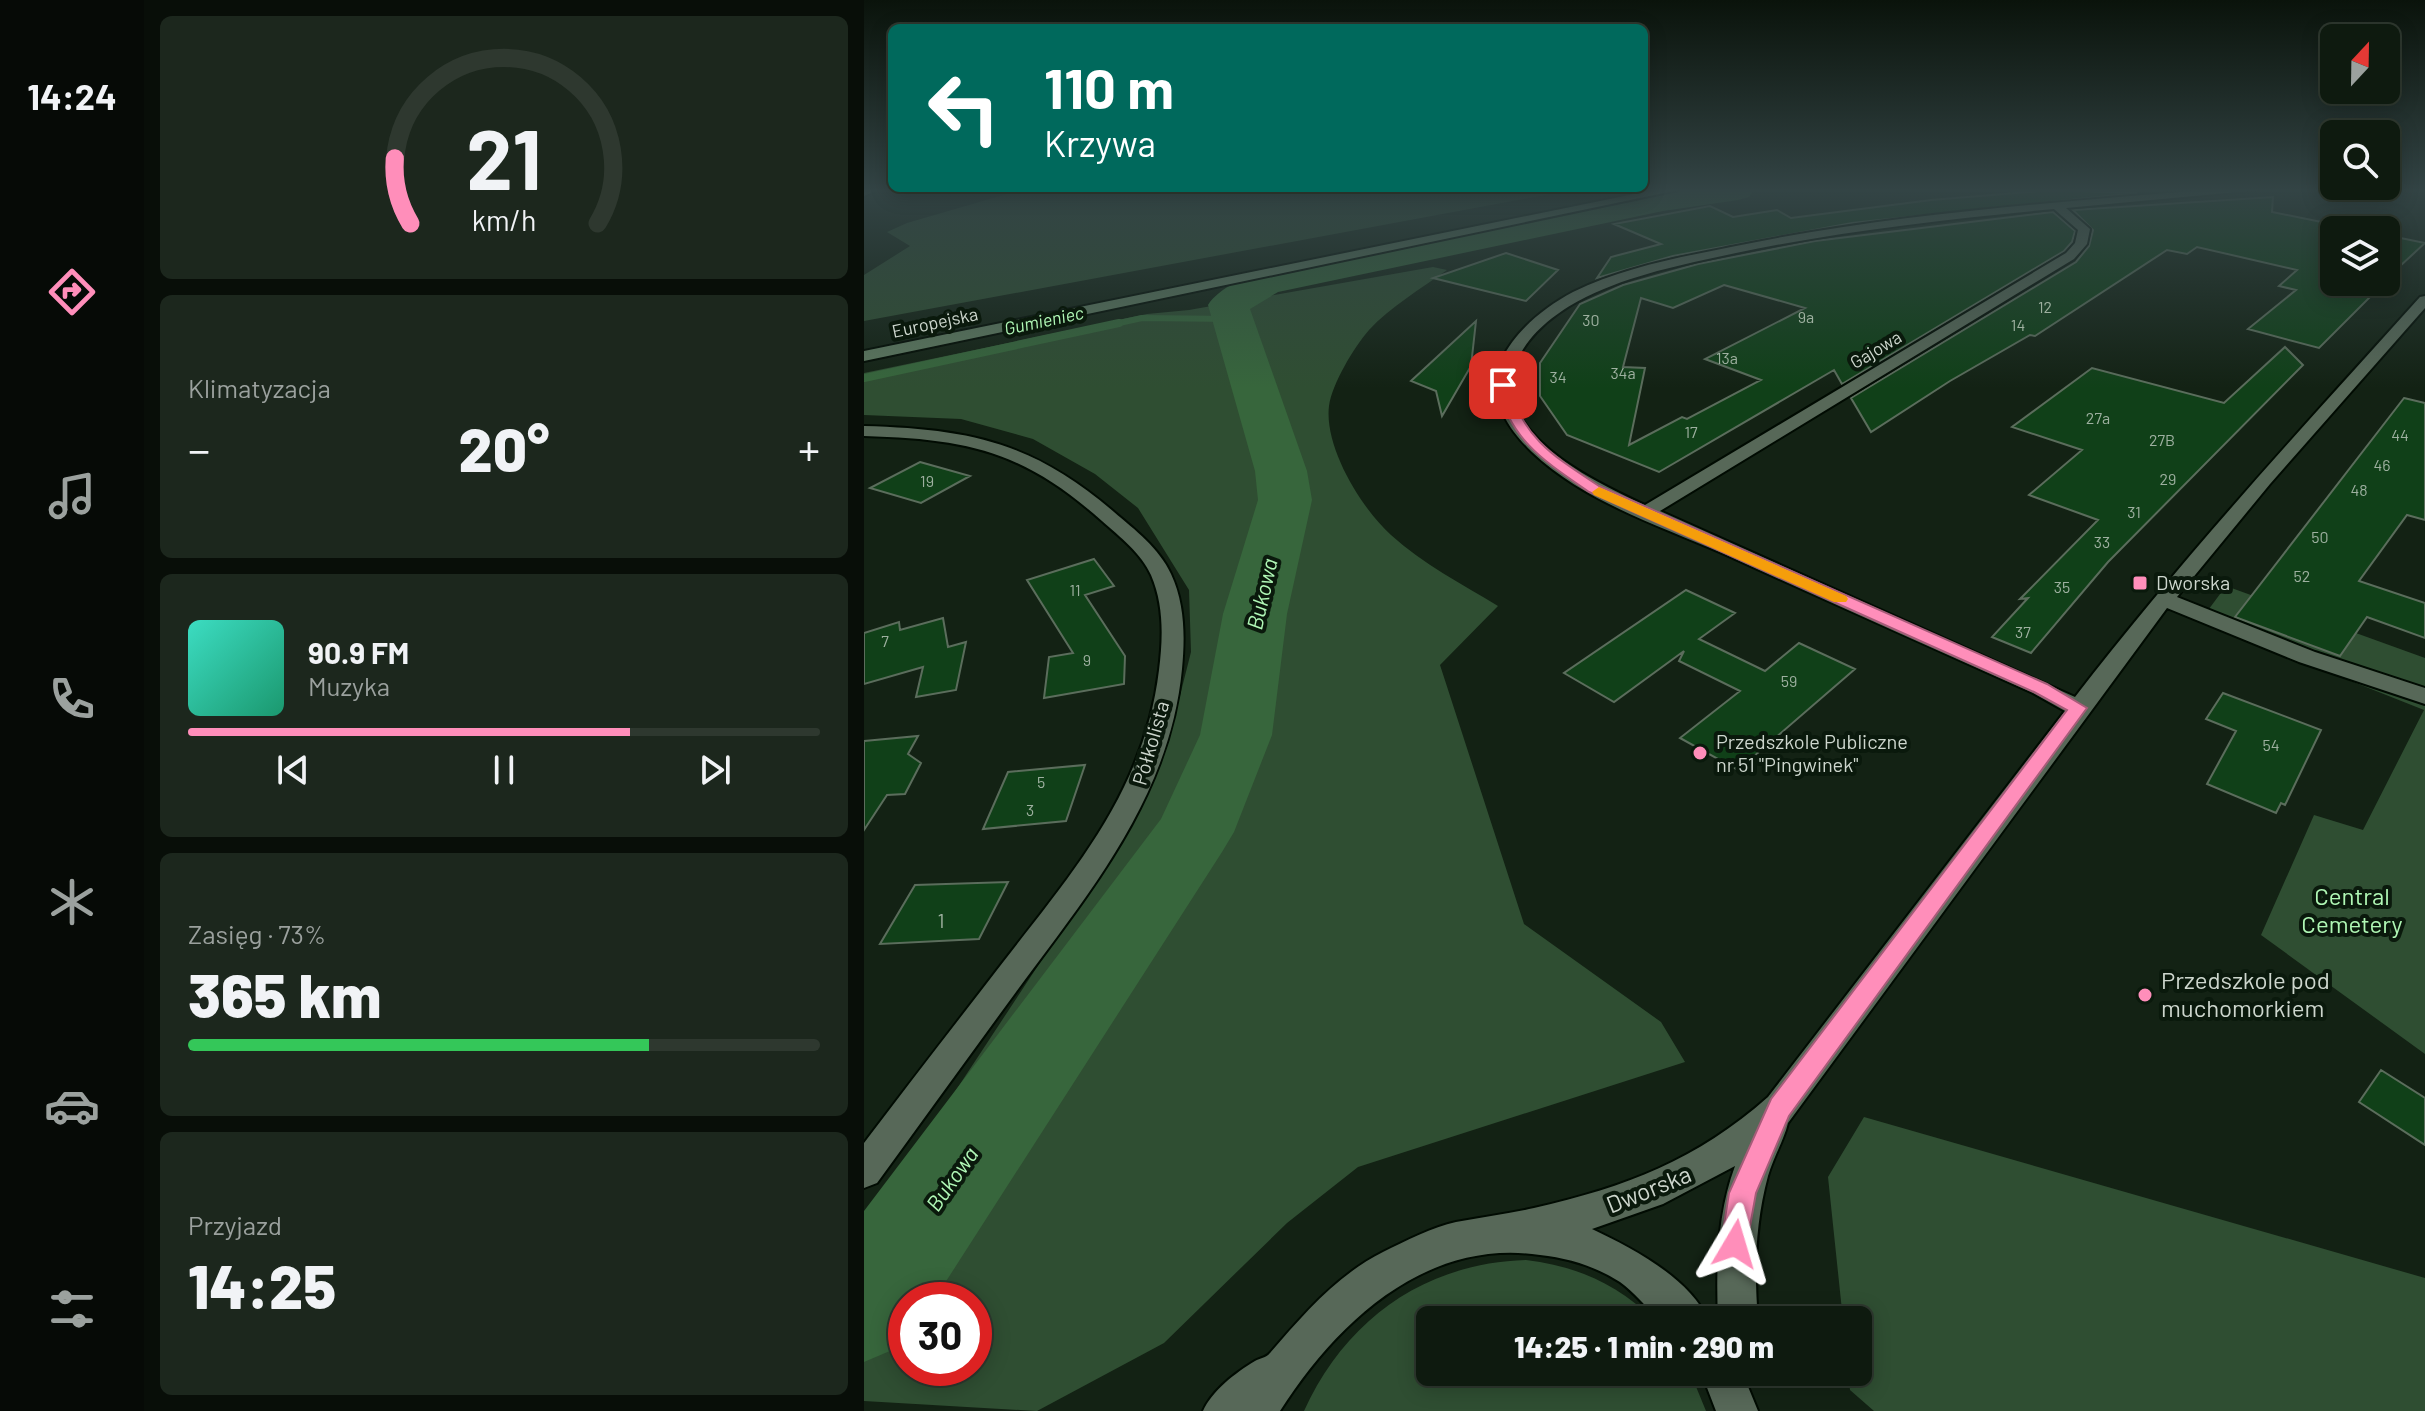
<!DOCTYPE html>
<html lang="pl">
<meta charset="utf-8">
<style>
:root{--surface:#0e1a0f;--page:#1c271d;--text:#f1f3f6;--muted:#9ba19e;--line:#2e382f;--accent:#ff8eba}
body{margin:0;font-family:Barlow,sans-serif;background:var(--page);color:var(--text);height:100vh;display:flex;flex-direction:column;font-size:30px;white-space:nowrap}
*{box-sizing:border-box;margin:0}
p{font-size:26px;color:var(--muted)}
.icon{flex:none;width:44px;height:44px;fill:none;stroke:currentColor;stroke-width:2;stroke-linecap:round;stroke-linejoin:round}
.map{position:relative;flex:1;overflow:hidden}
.side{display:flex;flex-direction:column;gap:16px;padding:16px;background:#080e08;width:720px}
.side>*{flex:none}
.top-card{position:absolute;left:24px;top:24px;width:760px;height:168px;border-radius:12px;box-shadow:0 4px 20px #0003,0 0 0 2px var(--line);background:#00695c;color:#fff;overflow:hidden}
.needle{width:52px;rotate:22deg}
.tools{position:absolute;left:1456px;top:24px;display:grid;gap:16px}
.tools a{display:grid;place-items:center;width:80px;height:80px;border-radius:12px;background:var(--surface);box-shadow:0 4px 20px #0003,0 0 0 2px var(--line);font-size:40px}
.speed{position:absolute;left:24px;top:1282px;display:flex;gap:16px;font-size:40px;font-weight:700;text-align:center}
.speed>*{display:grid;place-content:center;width:104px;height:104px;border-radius:50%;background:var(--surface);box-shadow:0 4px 20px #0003,0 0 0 2px var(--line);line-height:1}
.speed .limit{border:12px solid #d22;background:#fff;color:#111}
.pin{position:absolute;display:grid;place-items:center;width:68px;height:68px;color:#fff;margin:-34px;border-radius:16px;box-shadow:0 4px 12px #0006}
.me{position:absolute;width:88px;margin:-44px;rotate:7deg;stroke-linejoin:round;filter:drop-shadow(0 0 6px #0008)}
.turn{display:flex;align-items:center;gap:28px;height:168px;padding:0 24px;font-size:36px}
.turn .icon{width:104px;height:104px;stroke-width:2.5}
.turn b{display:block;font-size:56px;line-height:68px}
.big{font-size:60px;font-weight:800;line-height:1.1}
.side .tile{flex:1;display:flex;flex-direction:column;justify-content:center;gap:12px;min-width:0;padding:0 28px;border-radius:12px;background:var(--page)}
.side .dial{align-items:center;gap:0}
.dial svg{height:208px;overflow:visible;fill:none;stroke:var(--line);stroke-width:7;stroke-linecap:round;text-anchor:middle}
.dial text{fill:var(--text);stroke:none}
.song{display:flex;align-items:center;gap:24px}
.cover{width:96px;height:96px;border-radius:12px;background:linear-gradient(135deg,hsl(170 70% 55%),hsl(160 70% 35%))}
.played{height:8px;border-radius:4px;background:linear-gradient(90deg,var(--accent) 70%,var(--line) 70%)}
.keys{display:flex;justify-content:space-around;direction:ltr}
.heat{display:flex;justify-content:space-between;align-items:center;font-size:44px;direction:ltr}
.charge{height:12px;border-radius:6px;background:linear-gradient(90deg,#34c759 73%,var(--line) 0)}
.trip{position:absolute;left:552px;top:1306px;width:456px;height:80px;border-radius:12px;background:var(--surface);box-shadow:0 4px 20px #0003,0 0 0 2px var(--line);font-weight:800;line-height:80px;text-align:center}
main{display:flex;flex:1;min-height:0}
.dock{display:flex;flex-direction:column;width:144px;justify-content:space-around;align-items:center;background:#060a06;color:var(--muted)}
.dock .icon{width:56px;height:56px}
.dock .selected{color:var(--accent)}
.dock b{font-size:36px;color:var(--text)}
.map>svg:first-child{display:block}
.green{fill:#2f4e32;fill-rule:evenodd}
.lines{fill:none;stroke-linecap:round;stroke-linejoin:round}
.stream-far1{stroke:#37663c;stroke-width:6}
.stream{stroke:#37663c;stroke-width:8}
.river{fill:#37663c;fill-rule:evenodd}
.building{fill:#104018;stroke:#5b6d5c;stroke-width:2;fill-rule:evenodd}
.street-casing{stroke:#010b02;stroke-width:4}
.secondary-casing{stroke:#010b02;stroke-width:4}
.street{fill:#576858;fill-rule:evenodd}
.secondary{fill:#5d785f;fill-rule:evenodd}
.route{fill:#ff8eba;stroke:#a65c79;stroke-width:2}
.slow{fill:#f59e0b}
.poi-dot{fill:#ff8eba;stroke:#0a190c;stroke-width:3}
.labels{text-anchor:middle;stroke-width:8;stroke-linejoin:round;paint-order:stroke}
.number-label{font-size:16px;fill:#9eb0a0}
.far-water-label{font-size:18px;font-style:italic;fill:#b1f9b7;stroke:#0a190c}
.far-street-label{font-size:18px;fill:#cdd6cd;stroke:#0a190c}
.poi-label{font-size:20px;fill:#cdd6cd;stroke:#0a190c;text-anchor:start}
.street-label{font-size:20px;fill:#cdd6cd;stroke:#0a190c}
.near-number-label{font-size:20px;fill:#9eb0a0}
.water-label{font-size:22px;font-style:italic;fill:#b1f9b7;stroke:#0a190c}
.near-park-label{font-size:24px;fill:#b0f8b5;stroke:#0a190c}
.near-poi-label{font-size:24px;fill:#cdd6cd;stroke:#0a190c;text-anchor:start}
.near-street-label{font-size:24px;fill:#cdd6cd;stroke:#0a190c}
</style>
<main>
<nav class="dock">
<b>14:24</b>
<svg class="icon selected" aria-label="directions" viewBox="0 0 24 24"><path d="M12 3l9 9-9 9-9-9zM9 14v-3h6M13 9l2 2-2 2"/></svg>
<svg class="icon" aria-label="music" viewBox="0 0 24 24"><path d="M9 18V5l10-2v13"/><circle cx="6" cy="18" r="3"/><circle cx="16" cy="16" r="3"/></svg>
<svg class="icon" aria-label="phone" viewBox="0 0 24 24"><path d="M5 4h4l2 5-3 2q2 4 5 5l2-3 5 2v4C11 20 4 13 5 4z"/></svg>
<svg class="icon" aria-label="climate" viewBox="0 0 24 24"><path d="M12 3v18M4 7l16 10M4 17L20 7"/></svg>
<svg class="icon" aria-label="car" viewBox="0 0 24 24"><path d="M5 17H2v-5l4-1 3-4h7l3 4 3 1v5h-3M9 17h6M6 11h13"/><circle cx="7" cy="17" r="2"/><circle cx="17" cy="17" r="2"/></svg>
<svg class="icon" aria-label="filters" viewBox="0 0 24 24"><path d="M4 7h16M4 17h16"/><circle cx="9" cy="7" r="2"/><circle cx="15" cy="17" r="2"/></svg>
</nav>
<section class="side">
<div class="tile dial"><svg viewBox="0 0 100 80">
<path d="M14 69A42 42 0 1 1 86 69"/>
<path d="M14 69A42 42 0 0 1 8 44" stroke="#ff8eba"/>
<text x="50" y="56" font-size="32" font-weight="700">21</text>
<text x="50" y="72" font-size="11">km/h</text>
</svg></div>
<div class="tile"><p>Klimatyzacja</p>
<div class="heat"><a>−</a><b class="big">20°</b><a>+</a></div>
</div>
<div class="tile">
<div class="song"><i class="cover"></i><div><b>90.9 FM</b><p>Muzyka</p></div></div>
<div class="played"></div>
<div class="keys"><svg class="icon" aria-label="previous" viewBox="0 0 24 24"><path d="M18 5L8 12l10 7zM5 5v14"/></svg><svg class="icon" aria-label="pause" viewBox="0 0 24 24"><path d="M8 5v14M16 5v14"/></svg><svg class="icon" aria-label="next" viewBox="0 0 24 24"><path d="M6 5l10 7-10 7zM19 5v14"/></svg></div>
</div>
<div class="tile"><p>Zasięg · 73%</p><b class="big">365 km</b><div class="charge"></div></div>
<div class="tile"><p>Przyjazd</p><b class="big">14:25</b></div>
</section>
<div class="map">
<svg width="1561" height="1411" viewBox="0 0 1561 1411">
<rect width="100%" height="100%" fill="#132214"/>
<path class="green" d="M 157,190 L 708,190 L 0,321 L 0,275 L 46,246 L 23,232 L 43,223 Z
M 834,190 L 891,190 L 787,209 L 766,202 Z
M 569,267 L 583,270 C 558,288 526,307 505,330 C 490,347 468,384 465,406 C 460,447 497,508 527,535 C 559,564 598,584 634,606 L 576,665 L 660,924 L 797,1022 L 821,1062 L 494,1167 L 423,1223 L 300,1343 L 173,1411 L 0,1401 L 0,1230 L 277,809 L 303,747 L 327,652 L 325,590 L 274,508 L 231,474 L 169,439 L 97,419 L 0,415 L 0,373 L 283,314 L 325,310 ZM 42,1300 L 110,1300 L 110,1368 L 42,1368 Z
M 1362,586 L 1561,658 L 1561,1054 L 1397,935 L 1450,815 L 1499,830 L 1560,710 L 1336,621 Z
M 1000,1117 L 1561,1278 L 1561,1411 L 1010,1411 L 986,1390 L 984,1372 L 994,1372 L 994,1320 L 979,1320 L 964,1177 Z
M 662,1260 C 713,1266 753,1284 790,1320 L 566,1320 L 566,1372 L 826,1372 L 842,1411 L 440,1411 C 482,1319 561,1263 662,1260 Z"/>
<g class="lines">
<path class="stream-far1" d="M 246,325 L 278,318 L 369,319"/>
<path class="stream" d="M 0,378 L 255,323"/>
<path class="river" d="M 890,190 L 885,197 L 874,200 L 799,211 L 414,292 L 386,309 L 443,471 L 448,500 L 423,614 L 408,735 L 370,832 L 358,852 L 70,1300 L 42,1300 L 40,1345 L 0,1362 L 0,1211 L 297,819 L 336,735 L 359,614 L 394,500 L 391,471 L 344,305 C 355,288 382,276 402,271 L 799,191 Z"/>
</g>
<path class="building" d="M 1188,190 L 1273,193 L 988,223 L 809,256 L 733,278 L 747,257 L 797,244 L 750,224 L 846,206 L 869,217 L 913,210 L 927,218 L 1067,200 Z
M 1409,197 L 1408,212 L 1497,230 L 1470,230 L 1470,282 L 1521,282 L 1455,348 L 1384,329 L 1432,290 L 1415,286 L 1433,270 L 1333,247 L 1323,254 L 1303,250 L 1171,336 L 1166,335 L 1086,381 L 1007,432 L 987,398 L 1212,262 L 1225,246 L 1229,230 L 1209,210 Z
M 1189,212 L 1211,231 L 1208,242 L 1200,251 L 978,384 L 970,370 L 795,472 L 703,435 L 676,396 L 676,363 L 716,304 L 759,285 L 834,264 L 951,241 ZM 860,285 L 941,308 L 841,359 L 897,380 L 823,419 L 818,417 L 765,445 L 781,368 L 759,367 L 777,298 L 809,308 Z
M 1522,235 L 1561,243 L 1522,279 Z
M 642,253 L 694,270 L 662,301 L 569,278 Z
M 612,321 L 607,366 L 578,416 L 572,391 L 547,381 Z
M 1421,347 L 1439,365 L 1244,562 L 1167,653 L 1128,637 L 1164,598 L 1156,599 L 1234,520 L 1165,495 L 1218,450 L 1148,427 L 1228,368 L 1360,403 Z
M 1540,398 L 1561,403 L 1561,520 L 1543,515 L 1495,581 L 1561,603 L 1561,638 L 1503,617 L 1476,656 L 1371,617 Z
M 56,462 L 106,476 L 57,503 L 6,488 Z
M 230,559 L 250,586 L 221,595 L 261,656 L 260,684 L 180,698 L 185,657 L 209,653 L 163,580 Z
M 822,590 L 871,613 L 835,639 L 901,671 L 935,643 L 991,669 L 874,770 L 816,738 L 876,691 L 815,661 L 820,651 L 750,702 L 700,673 Z
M 79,618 L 84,647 L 102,642 L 92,690 L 52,697 L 59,667 L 0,684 L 0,633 L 35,622 L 36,630 Z
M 1359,693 L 1457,730 L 1421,805 L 1417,803 L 1412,813 L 1343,784 L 1372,731 L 1342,719 Z
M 54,736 L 44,754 L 57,763 L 41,794 L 23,795 L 0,830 L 0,741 Z
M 221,765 L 202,821 L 119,829 L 144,772 Z
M 144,882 L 115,939 L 16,944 L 51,885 Z
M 1517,1070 L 1561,1098 L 1561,1145 L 1495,1102 Z"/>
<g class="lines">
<defs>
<path id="street" d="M 0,190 L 13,190 L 0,196 Z
M 1341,190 L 1394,190 L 1202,208 L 1226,229 L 1223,244 L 1210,259 L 796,511 L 1211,697 C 1319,557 1438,428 1556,297 L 1561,296 L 1561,308 L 1406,484 L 1313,597 L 1451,652 L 1561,688 L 1561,704 L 1435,662 L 1303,608 L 924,1123 C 920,1140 909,1158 904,1176 C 891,1224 890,1271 894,1320 L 854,1320 C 852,1268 853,1215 871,1166 L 799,1204 L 728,1229 C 768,1248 826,1278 844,1320 L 795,1320 C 783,1308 770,1292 756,1282 C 731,1266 704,1258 676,1255 C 562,1238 473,1322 416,1411 L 339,1411 C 348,1391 371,1373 391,1361 C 396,1358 402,1358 406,1353 C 439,1315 473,1275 519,1252 C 541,1241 569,1227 592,1222 C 618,1217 644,1214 670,1208 C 762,1187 833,1160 904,1097 L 1201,711 L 1169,693 C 1066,647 963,601 860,554 C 794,525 721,502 668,452 C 642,427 622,395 638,359 C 652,330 681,307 709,292 C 760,267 817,257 872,246 C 1027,214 1184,203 1341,190 ZM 1190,209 L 1214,230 L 1211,243 L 1202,253 L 781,505 C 737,485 646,442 648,385 C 649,344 688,314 722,297 C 769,274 821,264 872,253 C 977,231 1083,219 1190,209 Z
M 0,426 C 105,429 169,442 250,512 C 271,530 295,548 307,574 C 321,604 321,637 318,669 C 306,797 225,893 152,992 C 105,1056 59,1120 13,1183 L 0,1188 L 0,1143 C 44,1085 89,1027 133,970 C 206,875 280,794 295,670 C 299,638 300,605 287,575 C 277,553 256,537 238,521 C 159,451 104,439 0,436 Z
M 837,1372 L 878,1372 L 894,1411 L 852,1411 Z"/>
<path id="secondary" d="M 790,190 L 814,190 L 0,361 L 0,351 Z"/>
</defs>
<use href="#street" class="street-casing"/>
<use href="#secondary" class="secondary-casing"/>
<use href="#street" class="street"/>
<use href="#secondary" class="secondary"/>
</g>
<linearGradient id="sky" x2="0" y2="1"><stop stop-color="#0a130b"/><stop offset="0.49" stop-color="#334445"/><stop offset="1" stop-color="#334445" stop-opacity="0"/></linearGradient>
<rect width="1561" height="388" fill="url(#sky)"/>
<path class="route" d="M 639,381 L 645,385 C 658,438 691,457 735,486 L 1183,684 L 1223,708 L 925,1116 L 892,1193 L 881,1254 L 871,1258 L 861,1254 L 857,1244 L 865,1193 L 907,1099 L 1203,710 L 1170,692 L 725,492 C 680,461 646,440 633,385 Z"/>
<path class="slow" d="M 735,487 L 982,596 L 984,599 L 982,602 L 970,602 L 730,495 L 728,492 Z"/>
<g class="poi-dot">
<rect x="1268" y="575" width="16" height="16" rx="4"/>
<circle cx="836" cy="753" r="8"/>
<circle cx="1281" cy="995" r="8"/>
</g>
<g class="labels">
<g class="number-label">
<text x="1181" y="313">12</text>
<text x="942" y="323">9a</text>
<text x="727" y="326">30</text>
<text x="1154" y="331">14</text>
<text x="863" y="364">13a</text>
<text x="759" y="379">34a</text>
<text x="694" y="383">34</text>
<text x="1234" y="424">27a</text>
<text x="827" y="438">17</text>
<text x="1536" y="441">44</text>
<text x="1298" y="446">27B</text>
<text x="1518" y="471">46</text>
<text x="1304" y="485">29</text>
<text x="63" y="487">19</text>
<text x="1495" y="496">48</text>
<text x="1270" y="518">31</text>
<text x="1456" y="543">50</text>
<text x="1238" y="548">33</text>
<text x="1438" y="582">52</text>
<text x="1198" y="593">35</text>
<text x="211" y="596">11</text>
<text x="1159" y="638">37</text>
<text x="21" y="647">7</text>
<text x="223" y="666">9</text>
<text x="925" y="687">59</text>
<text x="1407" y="751">54</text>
<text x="177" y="788">5</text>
<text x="166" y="816">3</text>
</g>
<g class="far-water-label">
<text transform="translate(180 321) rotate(-12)" y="6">Gumieniec</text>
</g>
<g class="far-street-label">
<text transform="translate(71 323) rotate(-12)" y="6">Europejska</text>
<text transform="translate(1012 350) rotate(-31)" y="6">Gajowa</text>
</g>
<g class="poi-label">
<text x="1292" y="590">Dworska</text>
<text x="852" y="749">Przedszkole Publiczne<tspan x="852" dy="23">nr 51 "Pingwinek"</tspan></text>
</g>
<g class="street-label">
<text transform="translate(287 743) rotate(-74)" y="7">Półkolista</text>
</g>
<g class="near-number-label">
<text x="77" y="928">1</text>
</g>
<g class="water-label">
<text transform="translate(398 594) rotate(-77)" y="8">Bukowa</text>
<text transform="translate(88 1179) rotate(-55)" y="8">Bukowa</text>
</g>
<g class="near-park-label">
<text x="1488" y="905">Central<tspan x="1488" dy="28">Cemetery</tspan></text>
</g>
<g class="near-poi-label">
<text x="1297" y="989">Przedszkole pod<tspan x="1297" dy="28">muchomorkiem</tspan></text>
</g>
<g class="near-street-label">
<text transform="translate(785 1190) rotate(-22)" y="8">Dworska</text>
</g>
</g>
</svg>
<div class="tools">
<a><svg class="needle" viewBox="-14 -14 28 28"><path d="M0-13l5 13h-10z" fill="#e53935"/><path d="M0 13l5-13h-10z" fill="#9ba19e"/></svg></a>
<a><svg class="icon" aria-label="search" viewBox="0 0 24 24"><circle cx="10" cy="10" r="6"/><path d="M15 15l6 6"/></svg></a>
<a><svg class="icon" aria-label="layers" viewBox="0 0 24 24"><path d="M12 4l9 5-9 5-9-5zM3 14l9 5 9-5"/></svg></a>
</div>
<div class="speed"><div class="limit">30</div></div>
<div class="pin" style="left:639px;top:385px;background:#d93025"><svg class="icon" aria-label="arrive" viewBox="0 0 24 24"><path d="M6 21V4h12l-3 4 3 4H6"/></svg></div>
<svg class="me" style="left:871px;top:1244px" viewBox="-20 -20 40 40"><path d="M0-17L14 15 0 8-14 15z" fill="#ff8eba" stroke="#fff" stroke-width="4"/></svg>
<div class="trip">14:25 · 1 min · 290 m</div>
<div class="top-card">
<div class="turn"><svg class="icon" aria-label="left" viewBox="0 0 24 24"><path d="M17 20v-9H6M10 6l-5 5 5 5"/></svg><div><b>110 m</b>Krzywa</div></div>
</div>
</div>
</main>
